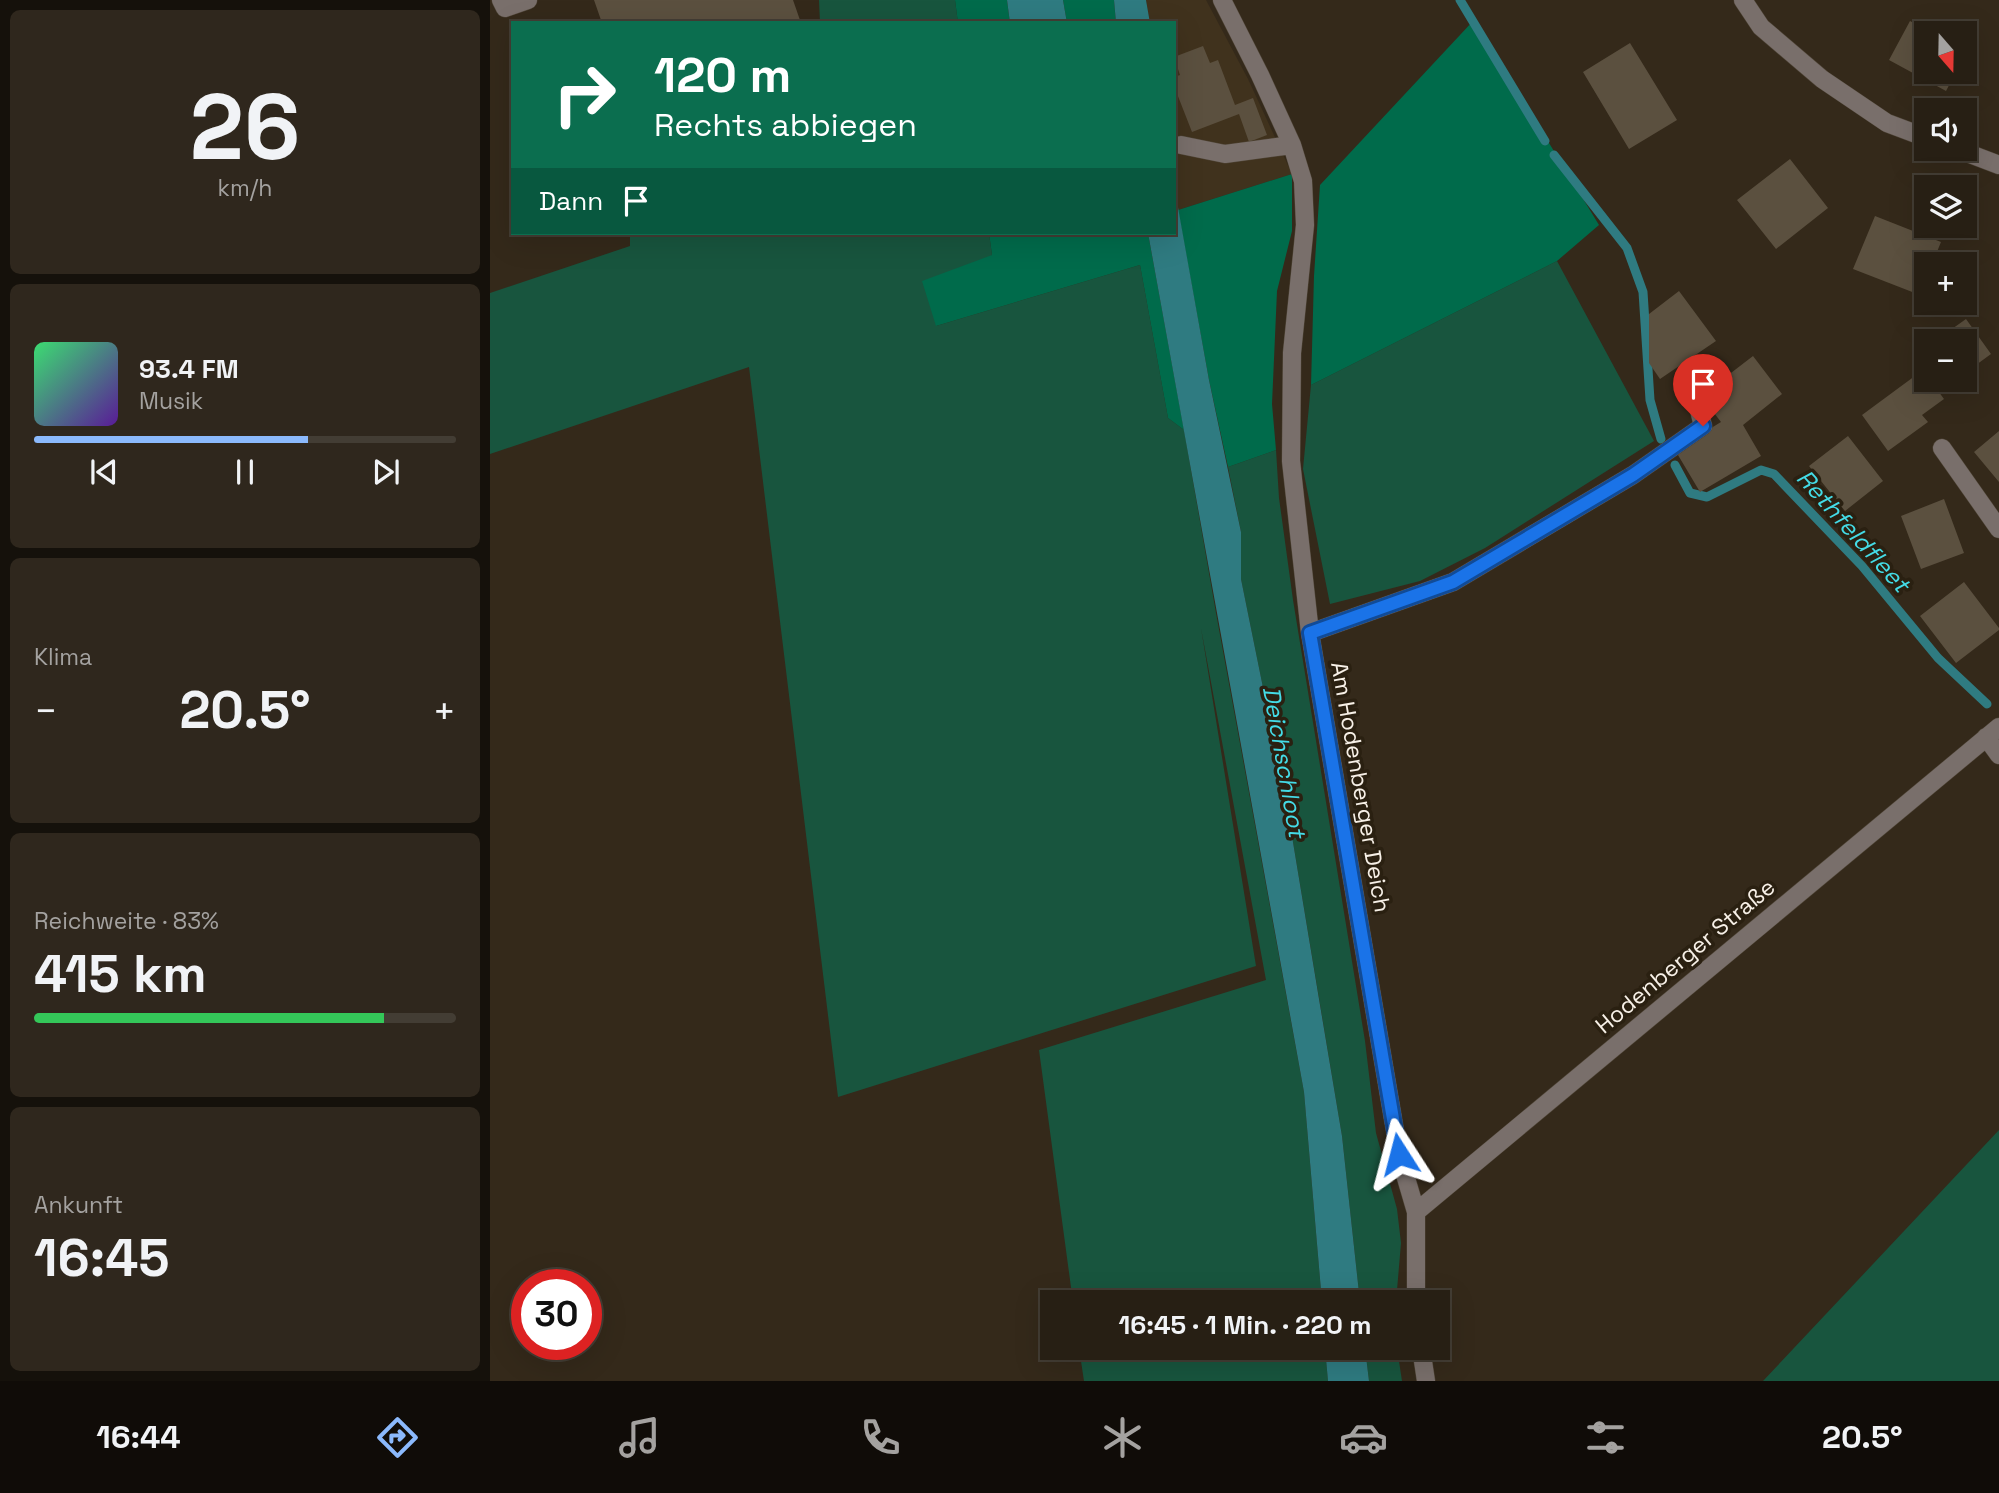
<!DOCTYPE html>
<html lang="de">
<meta charset="utf-8">
<style>
:root{--surface:#271f14;--page:#2f271d;--text:#f1f3f6;--muted:#a4a2a0;--line:#433d34;--accent:#8bb9fc}
body{margin:0;font-family:"Space Grotesk",sans-serif;background:var(--page);color:var(--text);height:100vh;display:flex;flex-direction:column;font-size:26px;white-space:nowrap}
*{box-sizing:border-box;margin:0}
p{font-size:23px;color:var(--muted)}
.icon{flex:none;width:38px;height:38px;fill:none;stroke:currentColor;stroke-width:2;stroke-linecap:round;stroke-linejoin:round}
.map{position:relative;flex:1;overflow:hidden}
.side{display:flex;flex-direction:column;gap:10px;padding:10px;background:#15110b;width:490px}
.side>*{flex:none}
.hud{position:absolute;left:21px;top:21px;width:665px;height:214px;border-radius:0px;box-shadow:0 7px 28px #0002,0 0 0 2px var(--line);background:#0b6e4f;color:#fff;overflow:hidden}
.needle{width:46px;rotate:160deg}
.fabs{position:absolute;left:1424px;top:21px;display:grid;gap:14px}
.fabs a{display:grid;place-items:center;width:63px;height:63px;border-radius:0px;background:var(--surface);box-shadow:0 7px 28px #0002,0 0 0 2px var(--line);font-size:35px}
.speed{position:absolute;left:21px;top:1269px;display:flex;gap:14px;font-size:35px;font-weight:700;text-align:center}
.speed>*{display:grid;place-content:center;width:91px;height:91px;border-radius:50%;background:var(--surface);box-shadow:0 7px 28px #0002,0 0 0 2px var(--line);line-height:1}
.speed .limit{border:10px solid #d22;background:#fff;color:#111}
.pin{position:absolute;display:grid;place-items:center;width:60px;height:60px;color:#fff;margin:-72px -30px;border-radius:50% 50% 50% 0;rotate:-45deg;box-shadow:0 0 7px #0007}
.pin .icon{rotate:45deg}
.me{position:absolute;width:77px;margin:-38px;rotate:351deg;stroke-linejoin:round;filter:drop-shadow(0 0 5px #0008)}
.turn{display:flex;align-items:center;gap:24px;height:147px;padding:0 28px;font-size:32px}
.turn .icon{width:91px;height:91px;stroke-width:2.5}
.turn b{display:block;font-size:49px;line-height:60px}
.then{display:flex;align-items:center;height:66px;padding:0 28px;background:#0003;gap:14px;font-size:26px}
.big{font-size:52px;font-weight:700;line-height:1.1}
.side .widget{flex:1;display:flex;flex-direction:column;justify-content:center;gap:10px;min-width:0;padding:0 24px;border-radius:10px;background:var(--page)}
.side .dial{align-items:center;gap:0}
.dial b{font-size:91px;line-height:1}
.song{display:flex;align-items:center;gap:21px}
.cover{width:84px;height:84px;border-radius:10px;background:linear-gradient(135deg,hsl(140 70% 55%),hsl(270 70% 35%))}
.played{height:7px;border-radius:4px;background:linear-gradient(90deg,var(--accent) 65%,var(--line) 65%)}
.keys{display:flex;justify-content:space-around;direction:ltr}
.heat{display:flex;justify-content:space-between;align-items:center;font-size:38px;direction:ltr}
.charge{height:10px;border-radius:5px;background:linear-gradient(90deg,#34c759 83%,var(--line) 0)}
.trip{position:absolute;left:550px;top:1290px;width:410px;height:70px;border-radius:0px;background:var(--surface);box-shadow:0 7px 28px #0002,0 0 0 2px var(--line);font-weight:700;line-height:70px;text-align:center}
.tabs{display:flex;height:112px;justify-content:space-around;align-items:center;background:#100c08;color:var(--muted)}
.tabs .icon{width:49px;height:49px}
.tabs .active{color:var(--accent)}
.tabs b{font-size:32px;color:var(--text)}
main{display:flex;flex:1;min-height:0}
.map>svg:first-child{display:block}
.built{fill:#40321d}
.green{fill:#18553e}
.forest{fill:#006b4b}
.water{fill:#2f7b81}
.lines{fill:none;stroke-linecap:round;stroke-linejoin:round}
.stream{stroke:#2f7b81;stroke-width:9}
.building{fill:#5b503f}
.minor-casing{stroke:#4f4537;stroke-width:19}
.minor{stroke:#796f6b;stroke-width:18}
.route-casing{stroke:#114b97;stroke-width:18}
.route{stroke:#1a73e8;stroke-width:12}
.labels{text-anchor:middle;stroke-width:7;stroke-linejoin:round;paint-order:stroke}
.street-label{font-size:23px;fill:#f7f0e7;stroke:#2a2011}
.water-label{font-size:24px;font-style:italic;fill:#44dbe6;stroke:#2a2011}
</style>
<main>
<section class="side">
<div class="widget dial"><b>26</b><p>km/h</p></div>
<div class="widget">
<div class="song"><i class="cover"></i><div><b>93.4 FM</b><p>Musik</p></div></div>
<div class="played"></div>
<div class="keys"><svg class="icon" aria-label="previous" viewBox="0 0 24 24"><path d="M18 5L8 12l10 7zM5 5v14"/></svg><svg class="icon" aria-label="pause" viewBox="0 0 24 24"><path d="M8 5v14M16 5v14"/></svg><svg class="icon" aria-label="next" viewBox="0 0 24 24"><path d="M6 5l10 7-10 7zM19 5v14"/></svg></div>
</div>
<div class="widget"><p>Klima</p>
<div class="heat"><a>−</a><b class="big">20.5°</b><a>+</a></div>
</div>
<div class="widget"><p>Reichweite · 83%</p><b class="big">415 km</b><div class="charge"></div></div>
<div class="widget"><p>Ankunft</p><b class="big">16:45</b></div>
</section>
<div class="map">
<svg width="1509" height="1381" viewBox="0 0 1509 1381">
<rect width="100%" height="100%" fill="#34291a"/>
<path class="built" d="M 656,0 L 716,0 L 758,79 L 802,174 L 688,210 L 684,185 L 684,23 L 660,23 Z"/>
<path class="green" d="M 329,0 L 465,0 L 468,23 L 330,23 Z
M 140,233 L 499,233 L 502,255 L 446,326 L 650,265 L 678,418 L 694,430 L 726,613 L 814,1092 L 832,1302 L 583,1302 L 549,1050 L 776,980 L 711,628 L 766,966 L 348,1097 L 259,367 L 0,454 L 0,293 L 140,246 Z
M 1067,261 L 1164,441 L 995,548 L 930,581 L 840,604 L 813,469 L 821,385 Z
M 786,450 L 789,498 L 803,600 L 875,1041 L 886,1133 L 907,1209 L 911,1243 L 906,1302 L 870,1302 L 852,1136 L 797,806 L 751,579 L 751,532 L 738,467 Z
M 1509,1130 L 1509,1381 L 1273,1381 Z
M 589,1348 L 835,1348 L 838,1381 L 594,1381 Z
M 875,1348 L 907,1348 L 912,1381 L 879,1381 Z"/>
<path class="forest" d="M 465,0 L 517,0 L 520,23 L 468,23 Z
M 573,0 L 624,0 L 626,23 L 577,23 Z
M 984,20 L 1109,225 L 1067,261 L 821,385 L 824,276 L 830,185 Z
M 802,174 L 802,231 L 787,291 L 782,404 L 786,450 L 738,467 L 719,380 L 688,210 Z
M 499,233 L 658,233 L 694,430 L 678,418 L 650,265 L 446,326 L 432,281 L 502,255 Z"/>
<path class="water" d="M 517,0 L 573,0 L 577,23 L 520,23 Z
M 624,0 L 656,0 L 660,23 L 626,23 Z
M 684,185 L 719,380 L 751,532 L 751,579 L 797,806 L 829,999 L 852,1136 L 870,1302 L 832,1302 L 814,1092 L 658,233 L 684,233 Z
M 835,1348 L 875,1348 L 879,1381 L 838,1381 Z"/>
<g class="lines">
<path class="stream" d="M 970,0 L 1055,141
M 1064,155 L 1137,248 L 1153,292 L 1160,400 L 1171,439
M 1185,465 L 1200,493 L 1217,497 L 1271,470 L 1284,474 L 1372,566 L 1448,658 L 1497,704"/>
</g>
<path class="building" d="M 104,0 L 303,0 L 311,23 L 112,23 Z
M 1420,21 L 1442,33 L 1437,33 L 1437,72 L 1466,72 L 1456,91 L 1399,60 Z
M 1140,43 L 1187,120 L 1139,149 L 1093,72 Z
M 713,46 L 720,63 L 728,60 L 745,105 L 763,98 L 777,135 L 759,142 L 749,114 L 702,132 L 684,86 L 684,77 L 690,75 L 684,57 Z
M 1300,159 L 1338,208 L 1286,249 L 1247,200 Z
M 1385,216 L 1451,242 L 1442,264 L 1437,264 L 1437,278 L 1430,295 L 1363,269 Z
M 1189,291 L 1226,341 L 1170,379 L 1159,363 L 1159,314 Z
M 1476,319 L 1501,354 L 1475,373 L 1475,341 L 1445,341 Z
M 1263,356 L 1292,394 L 1253,425 L 1271,456 L 1210,492 L 1185,450 L 1231,422 L 1211,396 Z
M 1433,370 L 1437,376 L 1437,380 L 1440,380 L 1454,399 L 1432,415 L 1438,422 L 1398,451 L 1372,415 Z
M 1509,431 L 1509,482 L 1484,452 Z
M 1358,436 L 1393,481 L 1355,511 L 1319,466 Z
M 1454,499 L 1474,553 L 1431,569 L 1411,516 Z
M 1474,582 L 1509,628 L 1509,630 L 1466,663 L 1430,616 Z"/>
<g class="lines">
<defs>
<path id="minor" d="M 11,0 L 15,8 L 38,0
M 732,0 L 770,75 L 802,145 L 813,181 L 815,225 L 802,353 L 801,461 L 820,633 L 909,1154 L 926,1212 L 926,1302
M 1253,0 L 1271,27 L 1332,79 L 1397,123 L 1437,138
M 691,145 L 735,154 L 802,145
M 1467,149 L 1509,165
M 1452,448 L 1509,529
M 820,633 L 963,582 L 1143,475 L 1213,426 L 1199,370
M 1496,737 L 1509,755
M 926,1212 L 1509,727
M 931,1348 L 936,1381"/>
</defs>
<use href="#minor" class="minor-casing"/>
<use href="#minor" class="minor"/>
</g>
<g class="lines">
<defs>
<path id="route" d="M 909,1154 L 820,633 L 963,582 L 1143,475 L 1213,426"/>
</defs>
<use href="#route" class="route-casing"/>
<use href="#route" class="route"/>
</g>
<g class="labels">
<g class="street-label">
<text transform="translate(871 787) rotate(80)" y="8">Am Hodenberger Deich</text>
<text transform="translate(1195 956) rotate(-40)" y="8">Hodenberger Straße</text>
</g>
<g class="water-label">
<text transform="translate(1363 531) rotate(48)" y="8">Rethfeldfleet</text>
<text transform="translate(794 762) rotate(80)" y="8">Deichschloot</text>
</g>
</g>
</svg>
<div class="fabs">
<a><svg class="needle" viewBox="-14 -14 28 28"><path d="M0-13l5 13h-10z" fill="#e53935"/><path d="M0 13l5-13h-10z" fill="#a4a2a0"/></svg></a>
<a><svg class="icon" aria-label="sound" viewBox="0 0 24 24"><path d="M4 9h4l5-4v14l-5-4H4zM17 9q2 3 0 6"/></svg></a>
<a><svg class="icon" aria-label="layers" viewBox="0 0 24 24"><path d="M12 4l9 5-9 5-9-5zM3 14l9 5 9-5"/></svg></a>
<a>+</a>
<a>−</a>
</div>
<div class="speed"><div class="limit">30</div></div>
<div class="pin" style="left:1213px;top:426px;background:#d93025"><svg class="icon" aria-label="arrive" viewBox="0 0 24 24"><path d="M6 21V4h12l-3 4 3 4H6"/></svg></div>
<svg class="me" style="left:909px;top:1154px" viewBox="-20 -20 40 40"><path d="M0-17L14 15 0 8-14 15z" fill="#1a73e8" stroke="#fff" stroke-width="4"/></svg>
<div class="trip">16:45 · 1 Min. · 220 m</div>
<div class="hud">
<div class="turn"><svg class="icon" aria-label="right" viewBox="0 0 24 24"><path d="M7 20v-9h11M14 6l5 5-5 5"/></svg><div><b>120 m</b>Rechts abbiegen</div></div>
<div class="then">Dann<svg class="icon" aria-label="arrive" viewBox="0 0 24 24"><path d="M6 21V4h12l-3 4 3 4H6"/></svg></div>
</div>
</div>
</main>
<nav class="tabs">
<b>16:44</b>
<svg class="icon active" aria-label="directions" viewBox="0 0 24 24"><path d="M12 3l9 9-9 9-9-9zM9 14v-3h6M13 9l2 2-2 2"/></svg>
<svg class="icon" aria-label="music" viewBox="0 0 24 24"><path d="M9 18V5l10-2v13"/><circle cx="6" cy="18" r="3"/><circle cx="16" cy="16" r="3"/></svg>
<svg class="icon" aria-label="phone" viewBox="0 0 24 24"><path d="M5 4h4l2 5-3 2q2 4 5 5l2-3 5 2v4C11 20 4 13 5 4z"/></svg>
<svg class="icon" aria-label="climate" viewBox="0 0 24 24"><path d="M12 3v18M4 7l16 10M4 17L20 7"/></svg>
<svg class="icon" aria-label="car" viewBox="0 0 24 24"><path d="M5 17H2v-5l4-1 3-4h7l3 4 3 1v5h-3M9 17h6M6 11h13"/><circle cx="7" cy="17" r="2"/><circle cx="17" cy="17" r="2"/></svg>
<svg class="icon" aria-label="filters" viewBox="0 0 24 24"><path d="M4 7h16M4 17h16"/><circle cx="9" cy="7" r="2"/><circle cx="15" cy="17" r="2"/></svg>
<b>20.5°</b>
</nav>
